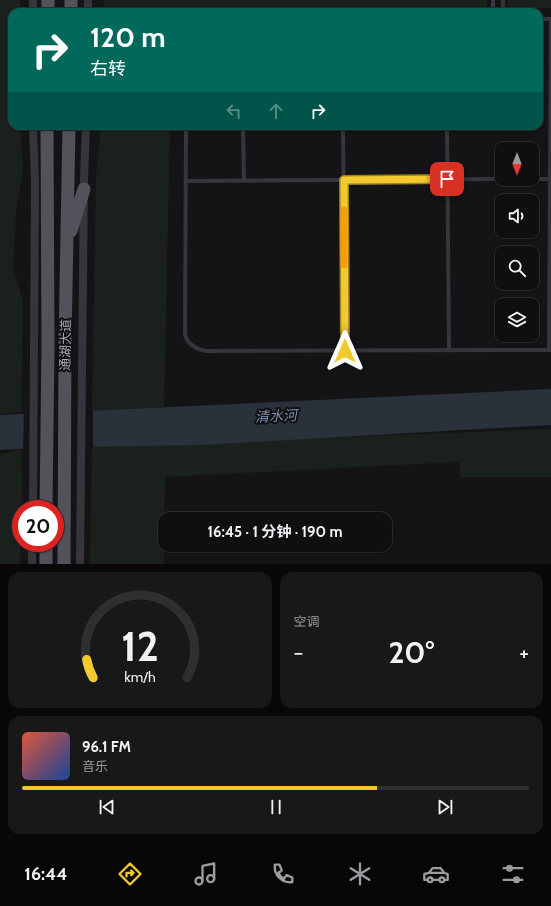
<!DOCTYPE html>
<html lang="zh">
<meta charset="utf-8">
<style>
:root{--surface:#0f0f10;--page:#181819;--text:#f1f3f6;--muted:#9b9c9f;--line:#2f2f30;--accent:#f2ca30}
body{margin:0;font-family:Cabin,"Noto Sans SC",sans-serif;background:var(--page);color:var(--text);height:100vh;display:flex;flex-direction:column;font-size:15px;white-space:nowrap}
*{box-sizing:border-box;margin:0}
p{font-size:13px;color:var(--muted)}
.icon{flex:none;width:22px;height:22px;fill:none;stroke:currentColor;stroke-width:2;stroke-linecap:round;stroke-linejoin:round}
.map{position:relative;height:564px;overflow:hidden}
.drawer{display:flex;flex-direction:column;gap:8px;padding:8px;background:#080809;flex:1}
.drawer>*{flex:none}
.guide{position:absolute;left:8px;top:8px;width:535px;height:122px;border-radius:12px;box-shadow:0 1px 3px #0004,0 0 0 1px var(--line);background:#00695c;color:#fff;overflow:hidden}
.needle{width:26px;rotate:180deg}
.buttons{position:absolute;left:495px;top:142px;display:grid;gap:8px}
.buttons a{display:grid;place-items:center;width:44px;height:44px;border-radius:8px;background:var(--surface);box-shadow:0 1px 3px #0004,0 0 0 1px var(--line);font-size:20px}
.speed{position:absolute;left:12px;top:500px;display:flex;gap:8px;font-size:20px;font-weight:700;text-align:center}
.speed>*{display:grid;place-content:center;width:52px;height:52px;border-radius:50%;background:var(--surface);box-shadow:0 1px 3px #0004,0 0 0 1px var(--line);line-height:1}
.speed .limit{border:6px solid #d22;background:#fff;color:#111}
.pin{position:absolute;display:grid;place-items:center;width:34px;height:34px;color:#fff;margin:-17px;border-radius:8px;box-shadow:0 2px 6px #0006}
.me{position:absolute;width:44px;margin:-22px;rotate:0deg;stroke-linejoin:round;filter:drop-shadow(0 0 3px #0008)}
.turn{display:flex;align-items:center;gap:14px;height:84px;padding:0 16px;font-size:18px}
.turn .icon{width:52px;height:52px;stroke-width:2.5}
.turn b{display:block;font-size:28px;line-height:34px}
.lanes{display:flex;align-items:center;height:38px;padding:0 16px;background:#0003;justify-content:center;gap:20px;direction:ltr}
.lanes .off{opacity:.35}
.big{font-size:30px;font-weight:700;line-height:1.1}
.drawer .tile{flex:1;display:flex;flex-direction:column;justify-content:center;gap:6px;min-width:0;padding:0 14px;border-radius:12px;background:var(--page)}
.drawer .dial{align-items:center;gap:0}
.dial svg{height:104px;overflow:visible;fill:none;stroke:var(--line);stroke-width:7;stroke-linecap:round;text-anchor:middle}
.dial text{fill:var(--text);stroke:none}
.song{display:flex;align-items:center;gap:12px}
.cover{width:48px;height:48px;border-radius:6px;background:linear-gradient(135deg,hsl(10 70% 55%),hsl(220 70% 35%))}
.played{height:4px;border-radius:2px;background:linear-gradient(90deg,var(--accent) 70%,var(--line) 70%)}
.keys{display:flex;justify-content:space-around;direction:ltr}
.heat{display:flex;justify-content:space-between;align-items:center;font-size:22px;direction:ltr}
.drawer .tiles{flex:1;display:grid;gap:8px;grid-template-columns:1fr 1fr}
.tile:last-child{grid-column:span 2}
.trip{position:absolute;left:158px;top:512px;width:234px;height:40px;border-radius:12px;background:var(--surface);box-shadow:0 1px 3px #0004,0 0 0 1px var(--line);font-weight:700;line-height:40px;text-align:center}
.dock{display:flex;height:64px;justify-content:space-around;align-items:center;background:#060606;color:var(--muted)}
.dock .icon{width:28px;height:28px}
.dock .active{color:var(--accent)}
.dock b{font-size:18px;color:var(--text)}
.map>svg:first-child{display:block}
.green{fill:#1a211c}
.water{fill:#2a313a}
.pier{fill:#141416}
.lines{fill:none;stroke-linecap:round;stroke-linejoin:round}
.lane{stroke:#35353b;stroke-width:4}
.street{stroke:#35353b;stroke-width:8}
.primary{stroke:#51525a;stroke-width:13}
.route-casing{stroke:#9d831f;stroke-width:10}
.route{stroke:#f2ca30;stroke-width:7}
.slow{stroke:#f59e0b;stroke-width:7}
.labels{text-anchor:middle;stroke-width:4;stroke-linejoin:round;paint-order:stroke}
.street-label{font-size:13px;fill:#a6a9b6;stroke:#0f0f11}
.water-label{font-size:14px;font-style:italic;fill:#7c92b2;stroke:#0f0f11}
</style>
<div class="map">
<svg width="551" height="564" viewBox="0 0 551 564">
<rect width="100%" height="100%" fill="#141416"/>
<path class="green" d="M 0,0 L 20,0 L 20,12 L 12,12 L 12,126 L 20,126 L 23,171 L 16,210 L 13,266 L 23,302 L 21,412 L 0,414 Z
M 104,0 L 487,0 L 487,8 L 173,10 L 172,12 L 104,12 Z
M 508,0 L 551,0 L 551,8 L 508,8 Z
M 101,126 L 170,126 L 164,407 L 92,411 L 96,177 Z
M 551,429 L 551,477 L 460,477 L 459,462 L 165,477 L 164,564 L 90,564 L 92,447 Z
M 21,449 L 22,482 L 20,564 L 0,564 L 0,454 L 6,453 Z"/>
<path class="water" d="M 551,389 L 551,425 L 200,445 L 33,448 L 0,450 L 0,415 Z"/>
<path class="pier" d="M 93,409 L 93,449 L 23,451 L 24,411 Z"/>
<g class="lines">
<path class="lane" d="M 493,0 L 493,12
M 503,12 L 503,0
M 539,19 L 551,19 L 549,350
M 186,126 L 185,334 C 187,344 196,349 206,351 L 551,350
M 243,126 L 244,181
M 343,126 L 345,351
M 447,126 L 449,350
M 532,179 L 551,179
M 186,181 L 502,179"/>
<path class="street" d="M 33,0 L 33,12
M 88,12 L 88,0
M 33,509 L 35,183 L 33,126
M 32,564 L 32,543
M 80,564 L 84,179 L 86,126"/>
<path class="primary" d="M 48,12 L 48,0
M 71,12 L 71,0
M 71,231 L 84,189
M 46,509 L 48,346 L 47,126
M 46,564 L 46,543
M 64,564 L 65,343 L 69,126"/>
</g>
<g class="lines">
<defs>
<path id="route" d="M 345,351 L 344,180 L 447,179"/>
</defs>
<use href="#route" class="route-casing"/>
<use href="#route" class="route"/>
<path class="slow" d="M 344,210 L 344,265"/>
</g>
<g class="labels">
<g class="street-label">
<text transform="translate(65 345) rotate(-89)" y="5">通湖大道</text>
</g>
<g class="water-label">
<text transform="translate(276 416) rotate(-3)" y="5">清水河</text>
</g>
</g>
</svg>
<div class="buttons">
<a><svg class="needle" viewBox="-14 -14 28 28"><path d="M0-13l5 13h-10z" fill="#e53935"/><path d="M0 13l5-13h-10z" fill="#9b9c9f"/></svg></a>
<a><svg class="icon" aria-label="sound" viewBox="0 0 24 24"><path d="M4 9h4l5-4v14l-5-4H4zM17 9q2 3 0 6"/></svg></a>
<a><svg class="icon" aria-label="search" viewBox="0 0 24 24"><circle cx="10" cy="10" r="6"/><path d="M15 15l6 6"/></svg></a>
<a><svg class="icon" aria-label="layers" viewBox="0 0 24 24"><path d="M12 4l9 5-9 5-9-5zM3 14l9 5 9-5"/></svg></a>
</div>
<div class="speed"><div class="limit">20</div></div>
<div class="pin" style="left:447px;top:179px;background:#d93025"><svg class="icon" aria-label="arrive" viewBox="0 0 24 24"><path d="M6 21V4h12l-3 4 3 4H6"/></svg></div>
<svg class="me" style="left:345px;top:351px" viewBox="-20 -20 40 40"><path d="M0-17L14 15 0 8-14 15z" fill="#f2ca30" stroke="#fff" stroke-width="4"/></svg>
<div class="trip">16:45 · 1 分钟 · 190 m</div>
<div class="guide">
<div class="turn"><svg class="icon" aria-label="right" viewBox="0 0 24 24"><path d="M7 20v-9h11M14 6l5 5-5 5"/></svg><div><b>120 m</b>右转</div></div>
<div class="lanes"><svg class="icon off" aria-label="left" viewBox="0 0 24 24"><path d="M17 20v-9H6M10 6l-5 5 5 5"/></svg><svg class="icon off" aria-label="ahead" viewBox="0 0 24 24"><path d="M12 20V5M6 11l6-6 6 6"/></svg><svg class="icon" aria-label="right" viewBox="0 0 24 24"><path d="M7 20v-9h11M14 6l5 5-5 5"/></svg></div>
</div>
</div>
<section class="drawer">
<div class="tiles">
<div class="tile dial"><svg viewBox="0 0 100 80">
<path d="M14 69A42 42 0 1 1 86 69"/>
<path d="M14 69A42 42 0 0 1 9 55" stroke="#f2ca30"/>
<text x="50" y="56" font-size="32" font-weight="700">12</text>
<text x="50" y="72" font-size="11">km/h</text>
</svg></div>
<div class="tile"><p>空调</p>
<div class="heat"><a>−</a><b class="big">20°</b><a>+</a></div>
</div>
<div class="tile">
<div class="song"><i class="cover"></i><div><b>96.1 FM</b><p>音乐</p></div></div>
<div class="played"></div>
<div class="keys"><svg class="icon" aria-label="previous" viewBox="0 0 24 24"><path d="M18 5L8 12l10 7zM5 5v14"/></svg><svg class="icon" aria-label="pause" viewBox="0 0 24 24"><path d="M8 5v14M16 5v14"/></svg><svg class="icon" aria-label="next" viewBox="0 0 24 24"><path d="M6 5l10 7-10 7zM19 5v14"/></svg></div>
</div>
</div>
</section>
<nav class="dock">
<b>16:44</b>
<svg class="icon active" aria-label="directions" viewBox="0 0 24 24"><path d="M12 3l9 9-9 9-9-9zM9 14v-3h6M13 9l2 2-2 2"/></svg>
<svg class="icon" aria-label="music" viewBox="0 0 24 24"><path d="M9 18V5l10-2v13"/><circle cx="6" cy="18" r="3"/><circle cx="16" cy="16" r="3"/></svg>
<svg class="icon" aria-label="phone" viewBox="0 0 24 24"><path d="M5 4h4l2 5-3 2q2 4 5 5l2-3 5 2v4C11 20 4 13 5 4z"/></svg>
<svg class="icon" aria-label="climate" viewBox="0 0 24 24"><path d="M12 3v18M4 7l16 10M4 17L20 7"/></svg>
<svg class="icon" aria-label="car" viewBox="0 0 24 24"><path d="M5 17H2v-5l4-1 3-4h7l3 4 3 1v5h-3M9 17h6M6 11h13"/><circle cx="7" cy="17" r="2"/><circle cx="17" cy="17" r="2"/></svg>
<svg class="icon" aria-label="filters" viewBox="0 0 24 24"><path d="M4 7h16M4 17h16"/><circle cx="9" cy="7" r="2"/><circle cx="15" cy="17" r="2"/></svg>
</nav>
